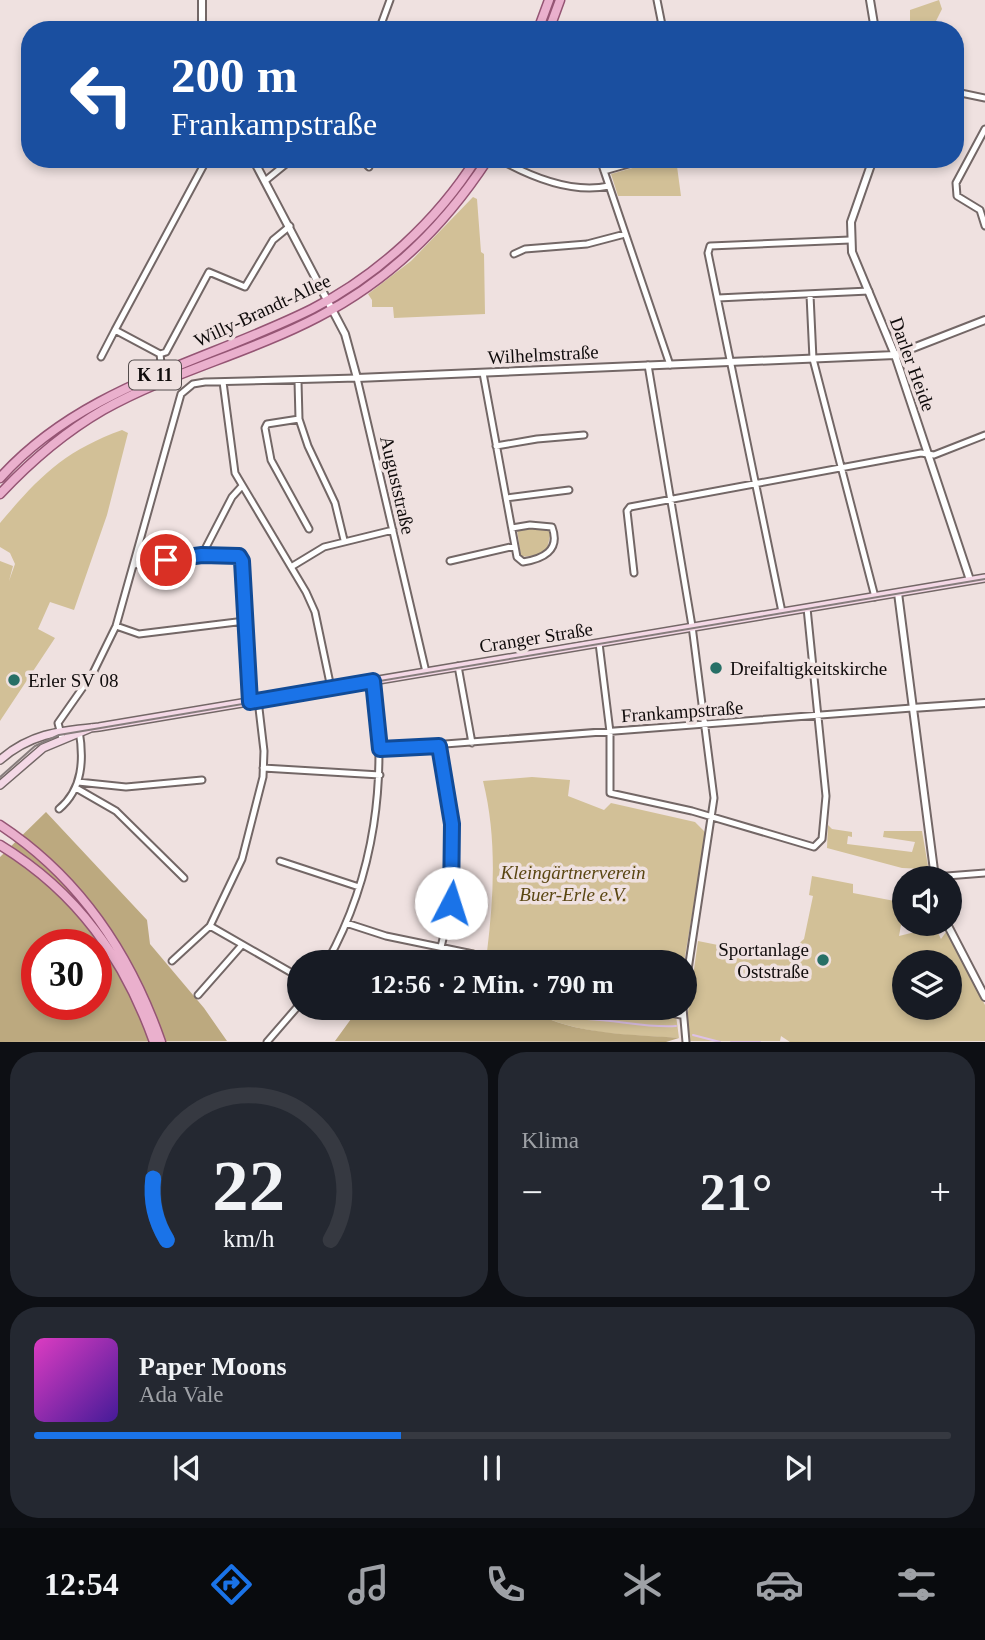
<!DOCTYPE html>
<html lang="de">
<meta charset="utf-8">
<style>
:root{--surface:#171b24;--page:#242831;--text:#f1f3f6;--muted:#9ea1a6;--line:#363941;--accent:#1a73e8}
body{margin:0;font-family:"Times New Roman",serif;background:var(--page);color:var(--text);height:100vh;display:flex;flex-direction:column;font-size:26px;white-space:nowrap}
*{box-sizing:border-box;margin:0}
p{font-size:23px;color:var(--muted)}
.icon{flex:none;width:38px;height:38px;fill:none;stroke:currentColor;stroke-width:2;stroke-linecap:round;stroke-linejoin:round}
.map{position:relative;height:1042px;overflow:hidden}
.panel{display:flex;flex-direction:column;gap:10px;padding:10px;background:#0d0f14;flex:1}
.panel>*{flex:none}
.hud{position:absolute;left:21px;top:21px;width:943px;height:147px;border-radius:28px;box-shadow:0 4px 10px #0003;background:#1a4fa0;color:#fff;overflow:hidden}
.controls{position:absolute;left:892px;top:866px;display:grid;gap:14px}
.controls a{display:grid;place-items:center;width:70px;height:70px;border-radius:50%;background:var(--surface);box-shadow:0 4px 10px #0003;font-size:35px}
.speed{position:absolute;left:21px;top:929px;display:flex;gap:14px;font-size:35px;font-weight:700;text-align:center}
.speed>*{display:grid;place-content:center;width:91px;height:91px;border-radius:50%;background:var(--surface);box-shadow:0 4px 10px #0003;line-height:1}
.speed .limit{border:10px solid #d22;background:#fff;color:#111}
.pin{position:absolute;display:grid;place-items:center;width:60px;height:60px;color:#fff;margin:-30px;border:4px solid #fff;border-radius:50%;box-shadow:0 2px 7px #0007}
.me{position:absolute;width:77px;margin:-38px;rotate:5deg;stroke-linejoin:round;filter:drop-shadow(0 0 5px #0008)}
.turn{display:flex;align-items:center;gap:24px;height:147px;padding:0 35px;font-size:32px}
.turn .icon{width:91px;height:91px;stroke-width:2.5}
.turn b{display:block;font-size:49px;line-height:60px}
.big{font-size:52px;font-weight:700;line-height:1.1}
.panel .tile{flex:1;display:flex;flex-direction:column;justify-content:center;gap:10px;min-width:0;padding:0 24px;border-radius:28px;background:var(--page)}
.panel .dial{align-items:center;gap:0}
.dial svg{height:182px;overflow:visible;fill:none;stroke:var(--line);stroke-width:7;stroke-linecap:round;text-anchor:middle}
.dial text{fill:var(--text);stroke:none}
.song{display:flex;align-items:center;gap:21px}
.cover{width:84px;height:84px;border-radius:10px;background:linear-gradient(135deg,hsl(310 70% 55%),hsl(260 70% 35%))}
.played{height:7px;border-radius:4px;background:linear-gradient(90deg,var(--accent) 40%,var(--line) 40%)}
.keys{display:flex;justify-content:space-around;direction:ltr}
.heat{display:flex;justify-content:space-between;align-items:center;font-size:38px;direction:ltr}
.panel .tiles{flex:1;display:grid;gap:10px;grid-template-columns:1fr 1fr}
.tile:last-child{grid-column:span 2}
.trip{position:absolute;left:287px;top:950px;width:410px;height:70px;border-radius:35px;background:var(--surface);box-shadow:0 4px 10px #0003;font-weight:700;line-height:70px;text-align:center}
.dock{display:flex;height:112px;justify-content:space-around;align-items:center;background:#090b0e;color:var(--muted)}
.dock .icon{width:49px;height:49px}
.dock .on{color:var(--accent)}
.dock b{font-size:32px;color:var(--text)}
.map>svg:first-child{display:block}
.green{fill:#d2c097;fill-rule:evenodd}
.forest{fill:#bca97f;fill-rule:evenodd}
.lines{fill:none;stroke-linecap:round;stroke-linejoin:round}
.stream{stroke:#ddc1e7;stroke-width:2}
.minor-casing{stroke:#736766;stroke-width:9}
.tertiary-casing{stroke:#736766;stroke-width:10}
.secondary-casing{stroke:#736766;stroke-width:10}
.primary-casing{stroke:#955574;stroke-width:11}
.minor{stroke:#fff;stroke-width:5}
.tertiary{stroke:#fff;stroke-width:6}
.secondary{stroke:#f4d8e6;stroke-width:7}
.primary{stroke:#eab0cd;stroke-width:8}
.tram{stroke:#877d7d;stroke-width:2}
.route-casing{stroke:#114b97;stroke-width:18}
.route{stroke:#1a73e8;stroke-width:12}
.poi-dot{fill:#276f66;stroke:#efe1e0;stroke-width:2.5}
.labels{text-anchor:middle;stroke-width:7;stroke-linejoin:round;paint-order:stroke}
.shield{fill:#efe1e0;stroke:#534c4c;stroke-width:2}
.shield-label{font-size:18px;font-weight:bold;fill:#100c0c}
.street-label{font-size:19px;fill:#100c0c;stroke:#efe1e0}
.poi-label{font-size:19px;fill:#100c0c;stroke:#efe1e0;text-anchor:start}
.park-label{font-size:19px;font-style:italic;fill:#5a4612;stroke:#efe1e0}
</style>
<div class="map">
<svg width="985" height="1042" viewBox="0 0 985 1042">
<rect width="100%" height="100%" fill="#efe1e0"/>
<path class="green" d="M 939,0 L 942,9 L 934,25 L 939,30 L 910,30 L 910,10 Z
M 665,159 L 676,159 L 681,196 L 618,196 L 611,174 Z
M 473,197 L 477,199 L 481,252 L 484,254 L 485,314 L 394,318 L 393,307 L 372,307 L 372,300 L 368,294 L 411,261 Z
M 122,430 L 128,433 L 107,515 L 74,610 L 50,602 L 38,629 L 55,638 L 0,721 L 0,561 L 13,566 L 9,581 L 15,564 L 10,553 L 0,547 L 0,523 C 39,477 64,451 122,430 Z
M 549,528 L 551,531 L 546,554 L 521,557 L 517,529 Z
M 532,777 L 570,780 L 568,796 L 604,810 L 611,803 L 695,822 L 706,833 L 684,962 L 499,962 L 453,954 L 453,946 L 487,952 C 494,895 497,837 483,781 Z
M 828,825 L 832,829 L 852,832 L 852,837 L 848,836 L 847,844 L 912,852 L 915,842 L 883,837 L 884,831 L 922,831 L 928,866 L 925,869 L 902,868 L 827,848 Z
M 812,876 L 853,884 L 853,893 L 905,903 L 899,936 L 935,927 L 941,939 L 946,932 L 985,1005 L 985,1041 L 790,1042 L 781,1036 L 780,1041 L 690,1041 L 687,1019 L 698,941 L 783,958 L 804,939 L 813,896 L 809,895 ZM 905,962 L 950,962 L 950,1008 L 905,1008 Z
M 526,1008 L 675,1008 L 679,1038 C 629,1035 571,1035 526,1008 Z"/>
<path class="forest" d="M 46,812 L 147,920 L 150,944 L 204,1008 L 227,1041 L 0,1042 L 0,857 ZM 37,945 L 96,945 L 96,1004 L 37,1004 Z
M 359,1008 L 526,1008 C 571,1035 628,1034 679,1038 L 666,1042 L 335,1041 Z"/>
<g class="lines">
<path class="stream" d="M 555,1008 L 576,1018
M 587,1019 C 618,1020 646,1028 676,1026
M 693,1035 L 720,1042
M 731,1042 L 760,1042"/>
<defs>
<path id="minor" d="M 657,0 L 663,30
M 379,30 L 390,0
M 956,92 L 985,98
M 985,129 L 956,183 L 957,196 L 980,210 L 985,226
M 361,159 L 369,167
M 499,159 C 531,177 572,194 609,186
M 600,159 L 670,365
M 604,171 L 646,159
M 265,181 L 292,159
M 514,254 L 525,249 L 587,244 L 625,234
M 810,295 L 813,359 L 875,597
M 718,298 L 869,291
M 166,352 L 160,354 L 115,330 L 207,159
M 166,352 L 209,272 L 245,287 L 273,240 L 290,226
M 160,354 L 162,372
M 101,357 L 115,330
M 648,365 L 692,626 L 714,798 L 684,996
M 483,373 L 517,557 L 523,562 C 542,559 561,551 552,527 L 530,525 L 512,528
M 298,381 L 299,419 L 308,446 L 335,503 L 344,540
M 223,382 L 235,473 L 306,592 L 315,612 L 331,688
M 299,419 L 267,424 L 265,428 L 271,460 L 309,529
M 496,446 L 537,439 L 584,435
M 506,498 L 569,490
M 202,555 L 232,497 L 242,486
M 450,561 L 515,546
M 134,565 L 202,555 L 239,556 L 242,561 L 250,702
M 291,567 L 324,547 L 393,530
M 634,573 L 627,511 L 630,507 L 921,453 L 934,455 L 985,435
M 782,612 L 708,253 L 710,246 L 850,240
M 116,626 L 139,634 L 245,621
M 599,643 L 610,732 L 610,793 L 692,811 L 814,847 L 822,839 L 826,796 L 807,608
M 458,666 L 472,743
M 62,738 L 58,723 L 93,673 L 116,626 L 181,394 L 193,384 L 205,382 L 357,378 L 426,672
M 439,746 C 452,815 460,879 441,947
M 380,749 L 912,708
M 263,768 L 380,775
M 78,782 L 126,787 L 202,780
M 76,788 L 116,811 L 184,878
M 59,809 C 83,789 84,759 79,730
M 280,861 L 359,887
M 934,877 L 985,873
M 346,923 L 386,936 L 473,954
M 210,926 L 299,977
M 172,961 L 210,926 L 242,859 L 263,777 L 264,751 L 258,700
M 327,962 C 375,876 388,777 373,681
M 198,995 L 242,945
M 643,1008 L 681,1015
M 683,1008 L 686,1042
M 267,1042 L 299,1005"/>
<path id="tertiary" d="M 202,0 L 202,30
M 870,0 L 875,30
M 253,159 L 345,334 L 357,378 L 895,355 L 985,320
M 873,159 L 851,222 L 852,252 L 895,355 L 970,580
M 898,593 L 935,878
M 912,708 L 985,703
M 947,924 L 985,997"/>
<path id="secondary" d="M 0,760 C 31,733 60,731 99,727 L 985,578
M 0,785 L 43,748 L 91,728"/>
<path id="primary" d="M 538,30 L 549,0
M 549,30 L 560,0
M 0,478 C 82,386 206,362 312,309 C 377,276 437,221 476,159
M 0,494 C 30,462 65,432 103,410 C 171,372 249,353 318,317 C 388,281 445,225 488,159
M 0,825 C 79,877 130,953 161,1042
M 0,845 C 77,892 124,958 154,1042"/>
</defs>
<use href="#minor" class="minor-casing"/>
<use href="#tertiary" class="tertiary-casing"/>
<use href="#secondary" class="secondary-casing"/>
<use href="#primary" class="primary-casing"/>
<use href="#minor" class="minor"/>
<use href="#tertiary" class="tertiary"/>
<use href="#secondary" class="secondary"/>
<use href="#primary" class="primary"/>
<path class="tram" d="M 0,777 L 35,746 L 59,735 L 985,579"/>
</g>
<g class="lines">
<defs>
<path id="route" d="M 166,560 L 202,555 L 239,556 L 242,561 L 250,702 L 373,681 L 380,749 L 439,746 L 452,824 L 451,903"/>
</defs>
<use href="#route" class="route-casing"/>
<use href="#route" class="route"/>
</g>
<g class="poi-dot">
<circle cx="716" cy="668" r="7"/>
<circle cx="14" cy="680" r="7"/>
<circle cx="823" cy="960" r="7"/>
</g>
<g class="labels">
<rect class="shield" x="129" y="360.5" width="52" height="29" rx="5"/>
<g class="shield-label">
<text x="155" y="381">K 11</text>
</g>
<g class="street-label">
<text transform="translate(262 310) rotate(-25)" y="7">Willy-Brandt-Allee</text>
<text transform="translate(543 354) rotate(-3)" y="7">Wilhelmstraße</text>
<text transform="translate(913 364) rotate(70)" y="7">Darler Heide</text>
<text transform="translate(398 485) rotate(77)" y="7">Auguststraße</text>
<text transform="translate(536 637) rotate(-9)" y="7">Cranger Straße</text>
<text transform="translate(682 711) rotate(-4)" y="7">Frankampstraße</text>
</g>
<g class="poi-label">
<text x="730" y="675">Dreifaltigkeitskirche</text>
<text x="28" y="687">Erler SV 08</text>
<text x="809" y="956" text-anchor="end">Sportanlage<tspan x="809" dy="22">Oststraße</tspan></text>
</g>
<g class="park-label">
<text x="573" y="879">Kleingärtnerverein<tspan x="573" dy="22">Buer-Erle e.V.</tspan></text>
</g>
</g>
</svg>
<div class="controls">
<a><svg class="icon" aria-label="sound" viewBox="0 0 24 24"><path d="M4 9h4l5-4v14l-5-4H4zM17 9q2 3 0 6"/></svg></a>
<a><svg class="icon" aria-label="layers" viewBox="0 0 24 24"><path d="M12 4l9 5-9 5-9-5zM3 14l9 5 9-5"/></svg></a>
</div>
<div class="speed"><div class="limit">30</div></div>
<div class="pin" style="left:166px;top:560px;background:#d93025"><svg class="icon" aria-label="arrive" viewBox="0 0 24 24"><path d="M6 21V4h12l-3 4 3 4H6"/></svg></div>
<svg class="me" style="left:451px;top:903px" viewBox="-20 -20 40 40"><circle r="19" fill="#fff"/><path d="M0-13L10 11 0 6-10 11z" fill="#1a73e8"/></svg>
<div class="trip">12:56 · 2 Min. · 790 m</div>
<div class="hud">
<div class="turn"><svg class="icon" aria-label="left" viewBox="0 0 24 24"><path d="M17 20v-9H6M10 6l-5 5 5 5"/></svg><div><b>200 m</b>Frankampstraße</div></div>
</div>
</div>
<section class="panel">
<div class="tiles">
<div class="tile dial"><svg viewBox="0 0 100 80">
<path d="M14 69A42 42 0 1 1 86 69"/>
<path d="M14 69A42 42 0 0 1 8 42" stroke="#1a73e8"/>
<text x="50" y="56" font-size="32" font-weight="700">22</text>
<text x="50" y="72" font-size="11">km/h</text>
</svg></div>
<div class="tile"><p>Klima</p>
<div class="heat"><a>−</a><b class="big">21°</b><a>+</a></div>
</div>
<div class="tile">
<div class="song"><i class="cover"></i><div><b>Paper Moons</b><p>Ada Vale</p></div></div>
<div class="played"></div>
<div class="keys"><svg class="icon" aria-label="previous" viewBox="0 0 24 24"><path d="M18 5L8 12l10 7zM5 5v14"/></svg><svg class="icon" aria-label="pause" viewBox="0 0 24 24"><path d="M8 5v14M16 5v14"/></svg><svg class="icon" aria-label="next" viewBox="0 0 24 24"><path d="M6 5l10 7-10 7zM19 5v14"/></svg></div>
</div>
</div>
</section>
<nav class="dock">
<b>12:54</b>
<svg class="icon on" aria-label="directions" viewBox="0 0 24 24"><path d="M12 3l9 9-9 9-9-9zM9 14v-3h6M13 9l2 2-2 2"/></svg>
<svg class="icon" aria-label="music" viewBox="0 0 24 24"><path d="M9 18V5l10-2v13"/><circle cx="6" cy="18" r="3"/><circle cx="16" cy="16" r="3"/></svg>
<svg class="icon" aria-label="phone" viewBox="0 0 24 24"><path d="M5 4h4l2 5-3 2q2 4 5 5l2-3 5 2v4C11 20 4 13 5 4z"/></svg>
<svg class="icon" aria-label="climate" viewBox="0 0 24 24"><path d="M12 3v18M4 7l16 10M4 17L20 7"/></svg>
<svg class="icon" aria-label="car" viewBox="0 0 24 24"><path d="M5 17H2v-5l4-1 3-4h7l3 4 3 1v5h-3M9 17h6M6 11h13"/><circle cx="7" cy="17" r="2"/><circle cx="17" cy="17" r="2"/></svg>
<svg class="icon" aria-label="filters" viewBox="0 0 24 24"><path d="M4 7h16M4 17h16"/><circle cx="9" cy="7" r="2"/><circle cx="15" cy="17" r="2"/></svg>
</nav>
